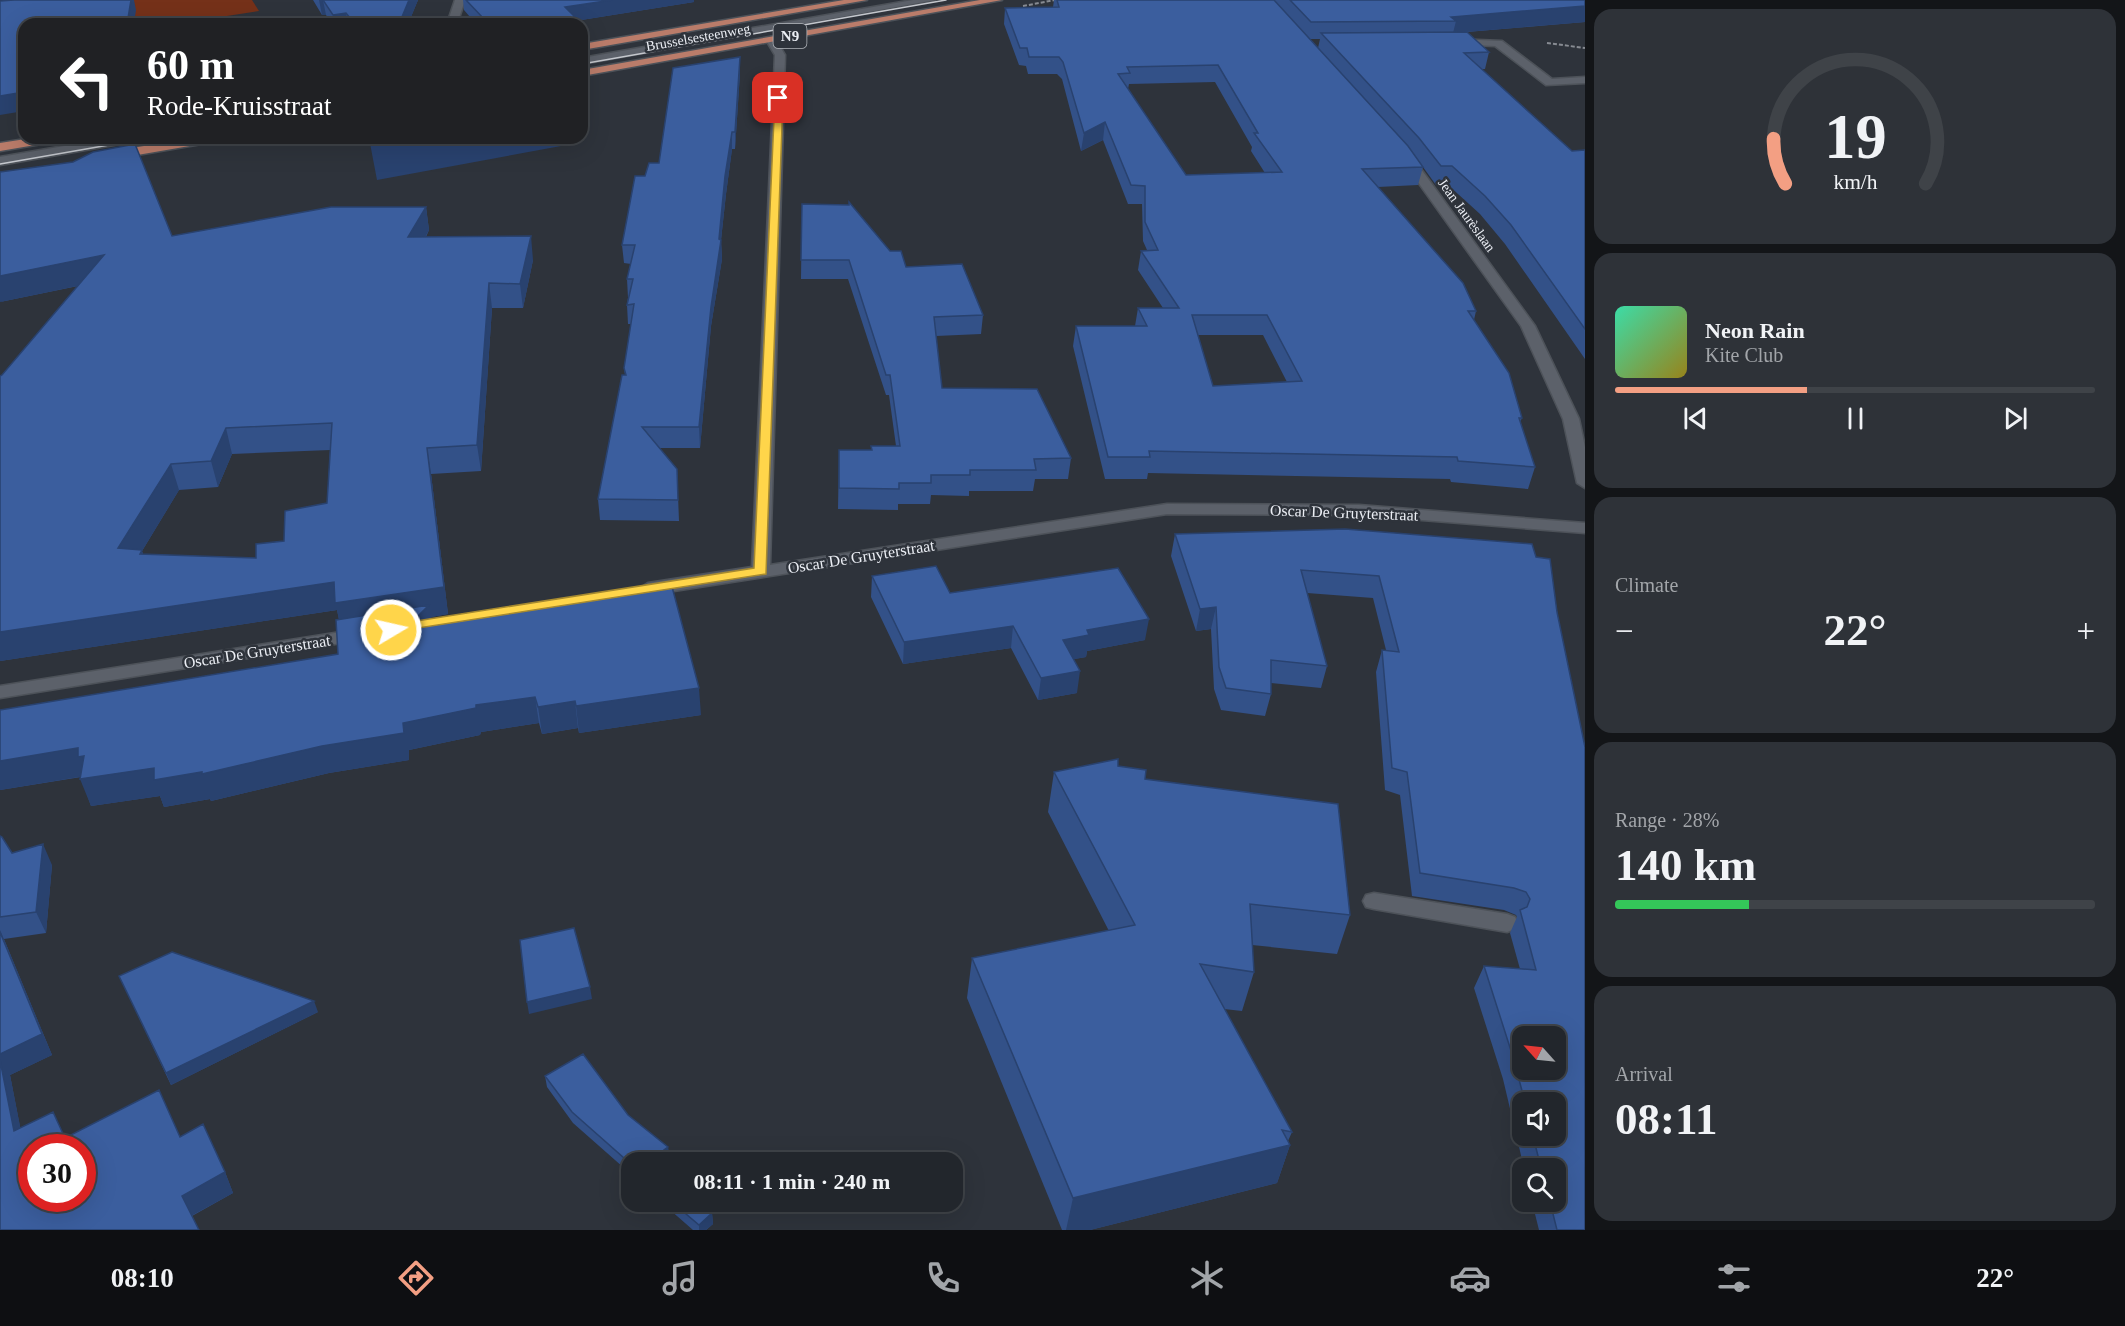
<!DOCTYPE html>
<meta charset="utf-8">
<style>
:root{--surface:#22262c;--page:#2e3238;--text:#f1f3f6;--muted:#a2a5a9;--line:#3f4348;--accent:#f39f83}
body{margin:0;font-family:Georgia,serif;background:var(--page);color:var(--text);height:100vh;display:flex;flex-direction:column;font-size:22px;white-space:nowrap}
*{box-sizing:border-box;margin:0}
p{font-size:20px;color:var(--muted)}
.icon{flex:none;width:33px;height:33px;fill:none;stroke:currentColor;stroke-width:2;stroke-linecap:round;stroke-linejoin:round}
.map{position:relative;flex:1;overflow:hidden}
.side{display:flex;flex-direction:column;gap:9px;padding:9px;background:#131518;width:540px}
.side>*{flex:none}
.hud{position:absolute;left:18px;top:18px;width:570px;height:126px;border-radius:18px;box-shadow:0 6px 24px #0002,0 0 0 2px var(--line);background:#202124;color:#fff;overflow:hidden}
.needle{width:39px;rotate:297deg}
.buttons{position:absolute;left:1512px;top:1026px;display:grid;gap:12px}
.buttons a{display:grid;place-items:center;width:54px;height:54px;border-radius:12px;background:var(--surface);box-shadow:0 6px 24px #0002,0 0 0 2px var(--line);font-size:30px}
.speed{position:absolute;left:18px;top:1134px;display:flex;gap:12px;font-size:30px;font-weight:700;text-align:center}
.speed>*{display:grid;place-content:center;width:78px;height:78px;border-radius:50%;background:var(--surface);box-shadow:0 6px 24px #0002,0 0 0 2px var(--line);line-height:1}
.speed .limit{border:9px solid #d22;background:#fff;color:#111}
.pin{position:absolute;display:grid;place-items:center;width:51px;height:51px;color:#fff;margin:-26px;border-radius:12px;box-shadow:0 3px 9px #0006}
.me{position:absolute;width:66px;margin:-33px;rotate:81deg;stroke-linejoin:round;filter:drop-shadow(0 0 4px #0008)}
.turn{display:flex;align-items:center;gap:21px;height:126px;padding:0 30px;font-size:27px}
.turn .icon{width:78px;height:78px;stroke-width:2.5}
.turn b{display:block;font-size:42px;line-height:51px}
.big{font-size:45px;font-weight:800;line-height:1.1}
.side .tile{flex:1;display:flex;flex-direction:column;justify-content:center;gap:9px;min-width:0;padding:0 21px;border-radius:18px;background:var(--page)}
.side .dial{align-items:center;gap:0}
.dial svg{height:156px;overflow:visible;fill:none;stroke:var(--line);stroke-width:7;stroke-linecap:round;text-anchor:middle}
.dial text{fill:var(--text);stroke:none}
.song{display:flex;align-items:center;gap:18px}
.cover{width:72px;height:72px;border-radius:9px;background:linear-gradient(135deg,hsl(160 70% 55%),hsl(50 70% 35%))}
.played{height:6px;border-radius:3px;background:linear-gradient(90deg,var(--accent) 40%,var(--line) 40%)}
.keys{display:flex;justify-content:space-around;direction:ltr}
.heat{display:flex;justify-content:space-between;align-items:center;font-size:33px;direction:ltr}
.charge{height:9px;border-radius:4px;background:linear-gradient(90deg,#34c759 28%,var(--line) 0)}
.trip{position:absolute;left:621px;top:1152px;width:342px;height:60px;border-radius:18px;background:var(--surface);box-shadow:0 6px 24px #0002,0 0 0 2px var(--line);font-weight:800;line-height:60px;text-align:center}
.tabs{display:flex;height:96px;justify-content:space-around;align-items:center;background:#0e0f12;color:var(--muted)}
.tabs .icon{width:42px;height:42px}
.tabs .active{color:var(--accent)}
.tabs b{font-size:27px;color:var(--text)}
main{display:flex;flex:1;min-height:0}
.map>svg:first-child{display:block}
.green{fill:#753119}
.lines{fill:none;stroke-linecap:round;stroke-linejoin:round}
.minor-casing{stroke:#4d5259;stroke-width:3}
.major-casing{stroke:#4d5259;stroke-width:3}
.path{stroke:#878b92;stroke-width:2;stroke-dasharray:4 2;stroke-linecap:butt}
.minor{fill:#5c616a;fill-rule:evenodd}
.major{fill:#ba7c6a;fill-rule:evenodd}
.tram{stroke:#c4c7cd;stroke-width:1.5}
.wall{fill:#335188;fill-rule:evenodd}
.shaded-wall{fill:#29426f}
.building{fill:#3b5e9e;stroke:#29426f;stroke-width:1.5;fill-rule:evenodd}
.route{fill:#ffd54a;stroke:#a68a30;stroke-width:1.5}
.labels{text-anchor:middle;stroke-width:5;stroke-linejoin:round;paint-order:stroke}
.far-street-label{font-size:14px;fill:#ebeef4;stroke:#2e333b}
.shield{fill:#2e333b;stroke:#b2b6bc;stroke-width:1.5}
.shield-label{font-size:15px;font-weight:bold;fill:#ebeef4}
.street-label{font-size:16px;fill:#ebeef4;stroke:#2e333b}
</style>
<main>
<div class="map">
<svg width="1585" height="1230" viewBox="0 0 1585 1230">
<rect width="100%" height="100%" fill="#2e333b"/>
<path class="green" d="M 123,0 L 252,0 L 259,11 L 175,24 L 118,24 Z"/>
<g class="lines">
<defs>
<path id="minor" d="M 455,0 L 465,0 L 457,24 L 447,24 Z
M 913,0 L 935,0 L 582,64 L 582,58 Z
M 771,37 L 775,38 L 785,55 L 770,565 L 1167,504 L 1359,505 L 1585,523 L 1585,533 L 1359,515 L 1167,514 L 648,595 L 642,593 L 639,589 L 648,583 L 752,567 L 775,55 L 766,40 Z
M 1453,39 L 1502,41 L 1552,79 L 1585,77 L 1585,83 L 1546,85 L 1495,46 L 1449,44 L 1448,42 Z
M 111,138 L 137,138 L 131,142 L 0,165 L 0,157 Z
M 1406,153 L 1410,154 L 1535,326 L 1579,419 L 1585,447 L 1585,488 L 1577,483 L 1563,419 L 1521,326 L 1400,157 Z
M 360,629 L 366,631 L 369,635 L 366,639 L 0,698 L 0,686 Z
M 1374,893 L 1507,914 L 1515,917 L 1518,923 L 1515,929 L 1507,932 L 1374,909 L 1366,907 L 1363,901 L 1366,895 Z"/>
<path id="major" d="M 844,0 L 867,0 L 582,50 L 582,44 Z
M 980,0 L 1002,0 L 582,76 L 582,70 Z
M 32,138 L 59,138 L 53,142 L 0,151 L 0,143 Z
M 192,138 L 219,138 L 213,142 L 114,159 L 108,155 L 114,151 Z"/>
</defs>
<use href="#minor" class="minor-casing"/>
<use href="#major" class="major-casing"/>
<path class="path" d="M 1023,6 L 1055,0
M 1547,43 L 1585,48
M 240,144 L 274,138"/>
<use href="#minor" class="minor"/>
<use href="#major" class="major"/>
<path class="tram" d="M 582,64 L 946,0
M 0,164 L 149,138"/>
</g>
<path class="wall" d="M 313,0 L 418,0 L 408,24 L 332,24 L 326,15 L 322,15 Z
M 463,0 L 694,0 L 694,2 L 575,21 L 575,24 L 476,24 L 464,10 Z
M 1054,0 L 1585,0 L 1585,22 L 1467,32 L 1489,52 L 1485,69 L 1481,69 L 1572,151 L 1585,150 L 1585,359 L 1505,244 L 1480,214 L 1447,184 L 1436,185 L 1423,167 L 1418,185 L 1378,187 L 1476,311 L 1474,320 L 1522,418 L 1520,422 L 1535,467 L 1528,489 L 1451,482 L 1450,479 L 1148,473 L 1147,479 L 1105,479 L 1073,346 L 1076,326 L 1135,326 L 1138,308 L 1163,308 L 1138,270 L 1141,251 L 1147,250 L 1143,241 L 1142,204 L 1128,204 L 1103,140 L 1081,151 L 1062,79 L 1057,74 L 1028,74 L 1026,66 L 1019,65 L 1004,24 L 1005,8 L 1053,7 ZM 1310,39 L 1320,39 L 1318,48 ZM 1215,82 L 1252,147 L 1251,151 L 1265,173 L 1186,175 L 1128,89 L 1129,84 ZM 1198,335 L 1263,335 L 1287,382 L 1213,386 Z
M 740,57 L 740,73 L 735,149 L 732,149 L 726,194 L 721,240 L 722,259 L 711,326 L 700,448 L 659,448 L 677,469 L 679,521 L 600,520 L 598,499 L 625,375 L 624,368 L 631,324 L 628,324 L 627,305 L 628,298 L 627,279 L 631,264 L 624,263 L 622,245 L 645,176 L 659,163 Z
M 802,204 L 890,251 L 906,267 L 983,315 L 981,334 L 936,336 L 942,388 L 1071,458 L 1068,479 L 1035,479 L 1033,491 L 969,491 L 969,496 L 931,495 L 930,504 L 898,504 L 898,510 L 838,509 L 839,450 L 871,450 L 896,446 L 889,395 L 886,395 L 848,279 L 801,279 Z
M 426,207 L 429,230 L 426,237 L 533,260 L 523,308 L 492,308 L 481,471 L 431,474 L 448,614 L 431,617 L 432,619 L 701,715 L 579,733 L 578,728 L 542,734 L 539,723 L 481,732 L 480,735 L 409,750 L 409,760 L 329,773 L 211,801 L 210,799 L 164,807 L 160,796 L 91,806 L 81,777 L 0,790 L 0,710 L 338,654 L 339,619 L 337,610 L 0,661 L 0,376 L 2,375 L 78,286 L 0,302 L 172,236 ZM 330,450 L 327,503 L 284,541 L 256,558 L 143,554 L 142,551 L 179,490 L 218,487 L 232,454 Z
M 1175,534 L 1532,544 L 1585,1230 L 1539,1230 L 1532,1202 L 1556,1202 L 1556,1168 L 1524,1168 L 1503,1079 L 1474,988 L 1484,966 L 1520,969 L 1510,933 L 1517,917 L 1516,915 L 1504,910 L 1412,896 L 1400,795 L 1385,790 L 1376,672 L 1382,650 L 1386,650 L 1373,598 L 1307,593 L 1327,666 L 1321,688 L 1271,683 L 1271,694 L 1265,716 L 1221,710 L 1214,689 L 1211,629 L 1196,631 L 1171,556 ZM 1522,1102 L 1556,1102 L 1556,1136 L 1522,1136 Z
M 872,576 L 950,593 L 1145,640 L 1087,651 L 1086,657 L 1074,659 L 1077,693 L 1038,700 L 1011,648 L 903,664 L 871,597 Z
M 1118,766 L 1145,779 L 1350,915 L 1337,954 L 1252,945 L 1254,972 L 1242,1011 L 1224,1009 L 1292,1132 L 1288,1141 L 1290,1145 L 1277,1183 L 1090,1230 L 1062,1230 L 967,998 L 972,958 L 1109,931 L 1048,812 L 1054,772 Z
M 0,836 L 12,853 L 52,865 L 46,933 L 4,939 L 52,1055 L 10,1075 L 20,1127 L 66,1137 L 180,1137 L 225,1172 L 233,1193 L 192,1216 L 0,1230 Z
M 119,976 L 318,1012 L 171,1085 Z
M 545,1076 L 668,1147 L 669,1156 L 632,1162 L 632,1175 L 573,1123 L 547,1087 Z
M 661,1202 L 704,1202 L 712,1213 L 713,1224 L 706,1230 L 693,1230 Z"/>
<path class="shaded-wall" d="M 131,0 L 134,0 L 136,10 L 134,24 L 127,24 Z
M 319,0 L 323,0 L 326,15 L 322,15 Z
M 409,0 L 418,0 L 408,24 L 399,24 Z
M 612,0 L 694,0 L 694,2 L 575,21 L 575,24 L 528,24 L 565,7 Z
M 1585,6 L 1585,22 L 1453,33 L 1456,21 L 1451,17 Z
M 346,13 L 348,24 L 335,24 L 333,15 Z
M 505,17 L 506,24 L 486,24 L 485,20 Z
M 740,57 L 740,73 L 735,149 L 735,132 Z
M 24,92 L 24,111 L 0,115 L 0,96 Z
M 1105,122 L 1103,140 L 1081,151 L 1084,133 Z
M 732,132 L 732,149 L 726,194 L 721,240 L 722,259 L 711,326 L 700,448 L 699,427 L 711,307 L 719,239 L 725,176 Z
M 369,138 L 563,138 L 561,146 L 377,180 Z
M 426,207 L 429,230 L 412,261 L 408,237 Z
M 531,236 L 533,260 L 523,308 L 520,284 Z
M 104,255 L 111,279 L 0,302 L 0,276 Z
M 489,283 L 492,308 L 481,471 L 477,445 Z
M 226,428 L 232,454 L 218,487 L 211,461 Z
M 427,448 L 431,474 L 448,614 L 431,617 L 434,632 L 341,631 L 337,610 L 0,661 L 0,632 L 334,582 Z
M 171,464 L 179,490 L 142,551 L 150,577 L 118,548 Z
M 1216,607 L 1211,629 L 1196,631 L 1200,609 Z
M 1149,619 L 1145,640 L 1087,651 L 1086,657 L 1059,662 L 1063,640 L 1087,630 Z
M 1013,626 L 1011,648 L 903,664 L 904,642 Z
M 1080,671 L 1077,693 L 1038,700 L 1041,678 Z
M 699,688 L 701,715 L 579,733 L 576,706 Z
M 535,697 L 539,723 L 481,732 L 480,735 L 409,750 L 409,760 L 329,773 L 211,801 L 210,799 L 164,807 L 160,796 L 91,806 L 80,779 L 85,776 L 0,790 L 0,791 L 0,761 L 78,748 L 403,723 L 476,705 Z
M 575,701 L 578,728 L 542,734 L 538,707 Z
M 43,844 L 52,865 L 46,933 L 36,912 Z
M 0,930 L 52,1055 L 10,1075 L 25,1151 L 14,1131 L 0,1060 Z
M 590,987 L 592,999 L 529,1014 L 527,1002 Z
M 314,1001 L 318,1012 L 171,1085 L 166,1073 Z
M 1290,1145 L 1277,1183 L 1090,1230 L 1066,1230 L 1073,1198 Z
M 668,1147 L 669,1158 L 664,1150 Z
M 225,1172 L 233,1193 L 191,1216 L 182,1196 Z
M 712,1213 L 713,1224 L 706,1230 L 699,1230 L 699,1225 Z"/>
<path class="building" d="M 14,0 L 131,0 L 127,24 L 24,24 L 24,92 L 0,96 L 0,1 Z
M 323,0 L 409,0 L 399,24 L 355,24 L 346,13 L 333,15 Z
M 466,0 L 612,0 L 565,7 L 575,17 L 528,24 L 512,24 L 505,17 L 485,20 Z
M 1057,0 L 1274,0 L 1408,146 L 1423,167 L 1362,169 L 1463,283 L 1476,311 L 1468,311 L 1509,373 L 1522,418 L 1519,418 L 1535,467 L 1458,461 L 1457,457 L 1149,451 L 1150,457 L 1108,457 L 1076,326 L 1147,326 L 1138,308 L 1179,308 L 1141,251 L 1158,250 L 1145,222 L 1145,186 L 1131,185 L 1105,122 L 1084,133 L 1063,62 L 1059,57 L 1029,57 L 1027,48 L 1020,48 L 1005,8 L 1059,7 ZM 1218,65 L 1258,133 L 1254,133 L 1282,172 L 1186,175 L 1118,74 L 1130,73 L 1127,67 ZM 1192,315 L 1267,315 L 1302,381 L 1213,386 Z
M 1290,0 L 1585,0 L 1585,6 L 1451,17 L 1456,21 L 1311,22 Z
M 1467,32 L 1489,52 L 1464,53 L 1572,151 L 1585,150 L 1585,329 L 1511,225 L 1485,196 L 1452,166 L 1441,166 L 1419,138 L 1321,33 Z
M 740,57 L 735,132 L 732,132 L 725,176 L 719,239 L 721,240 L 711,307 L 699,427 L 642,427 L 677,469 L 678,500 L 598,499 L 622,375 L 626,375 L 624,368 L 634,304 L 627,305 L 633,279 L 627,279 L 635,245 L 622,245 L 635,176 L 645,176 L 649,163 L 659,163 L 673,68 Z
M 135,144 L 172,236 L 331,207 L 426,207 L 408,237 L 531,236 L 520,284 L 489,283 L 477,445 L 427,448 L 444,587 L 335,603 L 334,582 L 0,632 L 0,376 L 2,375 L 104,255 L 0,276 L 0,172 L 73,162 L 93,152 ZM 332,423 L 327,503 L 285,511 L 284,541 L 256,544 L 256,558 L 140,554 L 142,550 L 118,548 L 171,464 L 211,461 L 226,428 Z
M 849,202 L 890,251 L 901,251 L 906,267 L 962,264 L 983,315 L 934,317 L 942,388 L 1037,389 L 1071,458 L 1034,459 L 1036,470 L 970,470 L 970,475 L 931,475 L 931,483 L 899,483 L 899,489 L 839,488 L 839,450 L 872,450 L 871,446 L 900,446 L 890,375 L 886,375 L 849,260 L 801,260 L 802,204 L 849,205 Z
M 1345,529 L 1532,544 L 1536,557 L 1550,559 L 1557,612 L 1585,747 L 1585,1230 L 1557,1230 L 1550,1202 L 1556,1202 L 1556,1168 L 1541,1168 L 1533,1136 L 1556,1136 L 1556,1102 L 1525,1102 L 1513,1057 L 1484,966 L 1536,970 L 1520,910 L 1527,907 L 1530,899 L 1526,892 L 1514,888 L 1420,873 L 1407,772 L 1392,768 L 1382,650 L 1399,652 L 1379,576 L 1301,570 L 1327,666 L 1271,660 L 1271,694 L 1226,688 L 1219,667 L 1216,607 L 1200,609 L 1175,534 ZM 1522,1036 L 1556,1036 L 1556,1070 L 1522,1070 Z
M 936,566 L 950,593 L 1118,568 L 1149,619 L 1087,630 L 1089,635 L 1063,640 L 1080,671 L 1041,678 L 1013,626 L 904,642 L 872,576 Z
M 671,583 L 699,688 L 576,706 L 575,701 L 538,707 L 535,697 L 476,705 L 476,708 L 403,723 L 404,733 L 322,746 L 202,774 L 202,772 L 154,780 L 154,768 L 80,779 L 84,756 L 78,757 L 78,748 L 0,761 L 0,710 L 338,654 L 336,620 L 429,605 L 411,623 Z
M 1118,759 L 1118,766 L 1146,770 L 1145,779 L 1338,804 L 1350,915 L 1250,904 L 1254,972 L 1200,964 L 1292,1132 L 1282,1130 L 1290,1145 L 1073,1198 L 972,958 L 1135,925 L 1054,772 Z
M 0,836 L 2,837 L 12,853 L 43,844 L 36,912 L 0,917 Z
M 574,928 L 590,987 L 527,1002 L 520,940 Z
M 0,932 L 42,1034 L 0,1054 Z
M 172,952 L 314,1001 L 166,1073 L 119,976 Z
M 583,1054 L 628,1115 L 668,1147 L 664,1150 L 674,1162 L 632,1162 L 632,1165 L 572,1112 L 545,1076 Z
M 0,1060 L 14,1131 L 53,1112 L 65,1138 L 159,1090 L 180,1137 L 203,1124 L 225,1172 L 182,1196 L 199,1230 L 0,1230 ZM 32,1148 L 82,1148 L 82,1198 L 32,1198 Z
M 672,1202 L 704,1202 L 712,1213 L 699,1225 Z"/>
<path class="route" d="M 775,96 L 783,98 L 766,574 L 386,633 L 384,630 L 391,625 L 754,568 Z"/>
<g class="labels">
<g class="far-street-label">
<text transform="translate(698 37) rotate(-10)" y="5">Brusselsesteenweg</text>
<text transform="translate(1467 215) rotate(54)" y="5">Jean Jaurèslaan</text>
</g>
<rect class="shield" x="773.5" y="24" width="33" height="24" rx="4.5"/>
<g class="shield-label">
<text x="790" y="41">N9</text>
</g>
<g class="street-label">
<text transform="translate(1344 512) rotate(2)" y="6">Oscar De Gruyterstraat</text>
<text transform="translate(861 556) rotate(-9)" y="6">Oscar De Gruyterstraat</text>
<text transform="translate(257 651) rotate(-9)" y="6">Oscar De Gruyterstraat</text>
</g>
</g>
</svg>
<div class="buttons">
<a><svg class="needle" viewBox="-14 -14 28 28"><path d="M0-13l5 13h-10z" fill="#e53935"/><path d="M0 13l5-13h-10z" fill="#a2a5a9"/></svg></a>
<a><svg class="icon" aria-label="sound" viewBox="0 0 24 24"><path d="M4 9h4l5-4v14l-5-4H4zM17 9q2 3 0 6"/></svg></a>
<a><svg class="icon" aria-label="search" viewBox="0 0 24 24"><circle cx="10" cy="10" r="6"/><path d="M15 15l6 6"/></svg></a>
</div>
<div class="speed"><div class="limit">30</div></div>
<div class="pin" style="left:778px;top:98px;background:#d93025"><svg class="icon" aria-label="arrive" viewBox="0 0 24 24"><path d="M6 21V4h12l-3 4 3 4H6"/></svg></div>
<svg class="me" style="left:391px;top:630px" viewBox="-20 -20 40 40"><circle r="17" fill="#ffd54a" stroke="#fff" stroke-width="3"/><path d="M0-11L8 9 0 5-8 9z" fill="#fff"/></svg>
<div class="trip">08:11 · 1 min · 240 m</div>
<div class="hud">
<div class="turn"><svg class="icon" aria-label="left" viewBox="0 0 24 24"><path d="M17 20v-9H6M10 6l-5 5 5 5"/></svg><div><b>60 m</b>Rode-Kruisstraat</div></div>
</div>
</div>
<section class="side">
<div class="tile dial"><svg viewBox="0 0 100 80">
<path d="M14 69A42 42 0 1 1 86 69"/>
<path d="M14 69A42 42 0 0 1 8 46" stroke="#f39f83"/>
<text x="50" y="56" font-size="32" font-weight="700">19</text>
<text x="50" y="72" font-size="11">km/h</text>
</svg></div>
<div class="tile">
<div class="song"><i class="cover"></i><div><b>Neon Rain</b><p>Kite Club</p></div></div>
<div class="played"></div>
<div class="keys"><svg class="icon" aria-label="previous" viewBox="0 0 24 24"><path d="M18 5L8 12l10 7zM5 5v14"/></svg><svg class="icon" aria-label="pause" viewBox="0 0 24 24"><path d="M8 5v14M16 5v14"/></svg><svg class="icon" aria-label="next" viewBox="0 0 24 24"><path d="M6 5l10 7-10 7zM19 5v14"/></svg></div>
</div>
<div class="tile"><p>Climate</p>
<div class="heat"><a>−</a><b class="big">22°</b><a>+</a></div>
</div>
<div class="tile"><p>Range · 28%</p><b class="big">140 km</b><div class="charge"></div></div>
<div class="tile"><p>Arrival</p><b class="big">08:11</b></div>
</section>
</main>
<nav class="tabs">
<b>08:10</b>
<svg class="icon active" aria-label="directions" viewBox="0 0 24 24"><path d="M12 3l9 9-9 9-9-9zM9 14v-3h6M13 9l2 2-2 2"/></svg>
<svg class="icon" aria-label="music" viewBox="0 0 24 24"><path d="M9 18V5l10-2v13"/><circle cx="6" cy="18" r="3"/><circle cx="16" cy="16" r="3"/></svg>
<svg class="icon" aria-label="phone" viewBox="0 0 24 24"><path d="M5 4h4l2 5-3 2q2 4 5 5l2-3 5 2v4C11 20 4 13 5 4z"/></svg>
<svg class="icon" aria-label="climate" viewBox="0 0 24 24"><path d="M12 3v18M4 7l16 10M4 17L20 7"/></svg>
<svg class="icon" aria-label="car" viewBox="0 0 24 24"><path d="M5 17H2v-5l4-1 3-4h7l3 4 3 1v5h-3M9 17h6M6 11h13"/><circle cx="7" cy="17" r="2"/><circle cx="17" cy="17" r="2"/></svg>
<svg class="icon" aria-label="filters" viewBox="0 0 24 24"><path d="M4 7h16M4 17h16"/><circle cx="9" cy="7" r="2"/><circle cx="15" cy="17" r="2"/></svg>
<b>22°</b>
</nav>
